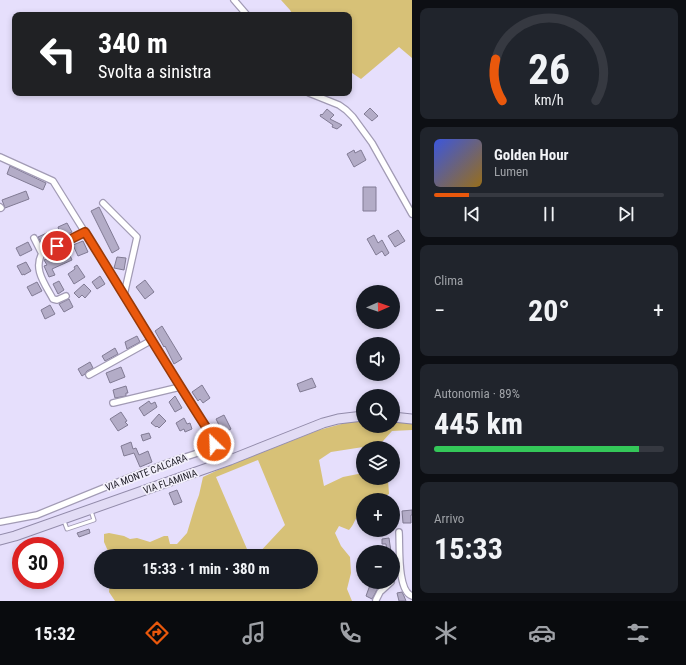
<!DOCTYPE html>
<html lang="it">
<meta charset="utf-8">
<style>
:root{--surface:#171b24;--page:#20242c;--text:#f1f3f6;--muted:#9ea1a6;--line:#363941;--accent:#ea580c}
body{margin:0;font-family:"Roboto Condensed",sans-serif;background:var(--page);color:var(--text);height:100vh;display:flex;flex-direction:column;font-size:15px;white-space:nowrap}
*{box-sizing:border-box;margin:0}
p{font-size:13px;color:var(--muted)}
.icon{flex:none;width:22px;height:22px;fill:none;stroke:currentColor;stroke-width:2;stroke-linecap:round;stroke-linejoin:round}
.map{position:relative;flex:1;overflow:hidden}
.side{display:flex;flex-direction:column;gap:8px;padding:8px;background:#0d0f14;width:274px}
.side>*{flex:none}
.banner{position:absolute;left:12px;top:12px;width:340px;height:84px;border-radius:8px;box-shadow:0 2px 6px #0003;background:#202124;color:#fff;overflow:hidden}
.needle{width:26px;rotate:88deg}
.controls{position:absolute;left:356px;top:285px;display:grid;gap:8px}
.controls a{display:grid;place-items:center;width:44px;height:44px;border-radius:50%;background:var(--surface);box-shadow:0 2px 6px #0003;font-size:20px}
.speed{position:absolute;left:12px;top:537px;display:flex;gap:8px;font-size:20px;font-weight:700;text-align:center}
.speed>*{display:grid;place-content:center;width:52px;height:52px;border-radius:50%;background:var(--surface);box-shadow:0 2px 6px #0003;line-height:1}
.speed .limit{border:6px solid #d22;background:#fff;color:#111}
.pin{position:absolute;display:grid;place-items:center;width:34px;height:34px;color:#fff;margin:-17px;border:2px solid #fff;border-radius:50%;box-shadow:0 1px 4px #0007}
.me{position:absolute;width:44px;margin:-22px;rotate:336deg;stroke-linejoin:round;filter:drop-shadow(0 0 3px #0008)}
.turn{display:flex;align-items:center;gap:14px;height:84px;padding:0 20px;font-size:18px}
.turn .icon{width:52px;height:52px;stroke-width:2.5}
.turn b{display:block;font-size:28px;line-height:34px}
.big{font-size:30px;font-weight:700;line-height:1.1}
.side .widget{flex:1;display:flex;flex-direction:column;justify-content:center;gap:6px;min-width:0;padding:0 14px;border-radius:8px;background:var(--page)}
.side .dial{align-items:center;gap:0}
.dial svg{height:104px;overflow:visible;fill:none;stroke:var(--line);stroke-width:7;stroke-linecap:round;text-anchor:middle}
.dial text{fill:var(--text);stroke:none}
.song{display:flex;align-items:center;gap:12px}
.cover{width:48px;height:48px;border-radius:6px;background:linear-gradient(135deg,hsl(230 70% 55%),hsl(40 70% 35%))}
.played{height:4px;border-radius:2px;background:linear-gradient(90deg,var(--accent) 15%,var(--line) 15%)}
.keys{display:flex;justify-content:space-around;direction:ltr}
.heat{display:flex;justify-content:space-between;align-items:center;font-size:22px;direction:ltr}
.charge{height:6px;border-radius:3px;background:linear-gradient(90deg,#34c759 89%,var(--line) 0)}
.trip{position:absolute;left:94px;top:549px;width:224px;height:40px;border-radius:20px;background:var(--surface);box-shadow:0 2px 6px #0003;font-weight:700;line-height:40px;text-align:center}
.tab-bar{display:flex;height:64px;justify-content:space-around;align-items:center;background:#090b0e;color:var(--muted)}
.tab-bar .icon{width:28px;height:28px}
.tab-bar .active{color:var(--accent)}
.tab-bar b{font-size:18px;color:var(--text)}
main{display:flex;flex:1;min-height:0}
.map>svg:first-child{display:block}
.green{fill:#d7c177}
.building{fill:#b3acc7;stroke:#817b94}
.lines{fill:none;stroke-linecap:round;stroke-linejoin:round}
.lane-casing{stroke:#a29bb5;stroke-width:5}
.street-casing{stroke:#a29bb5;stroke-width:8}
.primary-casing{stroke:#928baa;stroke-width:11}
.lane{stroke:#fff;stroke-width:3}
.street{stroke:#fff;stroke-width:5.5}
.primary{stroke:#e2dcf5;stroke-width:9}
.route-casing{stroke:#983908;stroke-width:10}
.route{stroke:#ea580c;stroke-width:7}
.labels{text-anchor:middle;stroke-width:3.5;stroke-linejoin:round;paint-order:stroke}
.street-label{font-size:10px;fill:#22202a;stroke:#f2effb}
</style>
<main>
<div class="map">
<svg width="412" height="601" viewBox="0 0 412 601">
<rect width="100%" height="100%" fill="#e6dffc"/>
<path class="green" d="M 281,0 L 412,0 L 412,58 L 399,47 L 361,79 L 349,71 L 349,15 L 293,15 L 290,10 Z
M 363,421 L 363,426 L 393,426 L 393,421 L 407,422 L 412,424 L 412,430 L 392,431 L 383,441 L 376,445 L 331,452 L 319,460 L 324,486 L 343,477 L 363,473 L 363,478 L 386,478 L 388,480 L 389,494 L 379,500 L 363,500 L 363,510 C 356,514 355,524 349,530 L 339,526 L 335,533 L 341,546 L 350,557 L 351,573 L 347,589 L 352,601 L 115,601 L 109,592 L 110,582 L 311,582 L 311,556 L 256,556 L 285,525 L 258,460 L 216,477 L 250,556 L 122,556 L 117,552 L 108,551 L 104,542 L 104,534 L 109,533 L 124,536 L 130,539 L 137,538 L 150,542 L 164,536 L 168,536 L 170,544 L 177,544 L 187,533 L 196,503 L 199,495 L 203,477 L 218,470 L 319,430 L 349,422 Z"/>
<path class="building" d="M 370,108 L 378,116 L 372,121 L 364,114 Z
M 327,109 L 334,115 L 330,119 L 342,125 L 337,129 L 332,127 L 333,125 L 320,116 L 321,114 L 322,115 Z
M 354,150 L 355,153 L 361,150 L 366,160 L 354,167 L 347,154 Z
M 10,166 L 46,183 L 43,190 L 7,174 Z
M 363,187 L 376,187 L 376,211 L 363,211 Z
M 26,191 L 29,199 L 5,208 L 2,200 Z
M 99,207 L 119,248 L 119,249 L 112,253 L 91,211 Z
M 67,223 L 72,232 L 61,237 L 58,227 Z
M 398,230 L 405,241 L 395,247 L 388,236 Z
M 49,232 L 53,242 L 43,246 L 38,237 Z
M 374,235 L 378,243 L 382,240 L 389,253 L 385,256 L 382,251 L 376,255 L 367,239 Z
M 83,241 L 88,252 L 78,256 L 73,245 Z
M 28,242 L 32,250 L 20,256 L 16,248 Z
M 68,245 L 71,250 L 68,251 L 72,260 L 52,269 L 55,275 L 49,277 L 44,266 L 47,265 L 44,260 L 57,254 L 57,253 L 63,250 L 62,249 L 65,248 L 64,247 Z
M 117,257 L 126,258 L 124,270 L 114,268 Z
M 26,262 L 31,271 L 24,275 L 24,274 L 22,275 L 17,266 Z
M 77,265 L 85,277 L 74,284 L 68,274 L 75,269 L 74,267 Z
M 100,276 L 105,284 L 97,289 L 92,282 Z
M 145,280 L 154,292 L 145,299 L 136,287 Z
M 59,281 L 64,290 L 58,294 L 53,284 Z
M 37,282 L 42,291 L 32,296 L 27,287 Z
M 84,284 L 91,291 L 85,298 L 82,295 L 79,298 L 74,293 Z
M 69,299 L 73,307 L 64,312 L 59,304 Z
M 50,305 L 55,314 L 45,319 L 41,310 Z
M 162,326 L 182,359 L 174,364 L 165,346 L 164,347 L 155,331 Z
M 137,336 L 140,342 L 127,349 L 125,342 Z
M 115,348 L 118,354 L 105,361 L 102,356 Z
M 90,362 L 93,368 L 87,371 L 85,374 L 82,376 L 78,369 Z
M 121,367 L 125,377 L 110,383 L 106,373 Z
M 312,378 L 316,387 L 300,392 L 297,384 Z
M 202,385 L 210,398 L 203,403 L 200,399 L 198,401 L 192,392 Z
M 126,386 L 128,393 L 126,393 L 126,396 L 115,398 L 113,390 Z
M 175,396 L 182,408 L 175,412 L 169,402 Z
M 149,401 L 151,404 L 155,402 L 157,407 L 144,416 L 139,408 Z
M 121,412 L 127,421 L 125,422 L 128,425 L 118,431 L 110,419 Z
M 159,414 L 166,421 L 159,428 L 157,426 L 156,427 L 151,423 Z
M 224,415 L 231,429 L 223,433 L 216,419 Z
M 184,418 L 187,424 L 190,423 L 192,429 L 185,432 L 184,429 L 180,431 L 176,423 Z
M 149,433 L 151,438 L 143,441 L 141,435 Z
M 131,442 L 133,449 L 136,448 L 139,455 L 148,451 L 152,462 L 140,467 L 134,453 L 124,456 L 121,446 Z
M 177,490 L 182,502 L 174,505 L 169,493 Z
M 412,510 L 412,515 L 411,515 L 411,523 L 403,523 L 402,511 Z
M 89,529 L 90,533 L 79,537 L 77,533 Z
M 389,538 L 391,552 L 387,552 L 386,544 L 382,544 L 382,539 Z
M 370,585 L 378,588 L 372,599 L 366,596 Z
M 402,592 L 404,596 L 406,601 L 399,601 L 397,593 Z"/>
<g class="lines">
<defs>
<path id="lane" d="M 64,521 L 67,529 L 94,520 L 91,511"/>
<path id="street" d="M 234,0 L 247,15
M 309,93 L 339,105 L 346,110 L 353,117 L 372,143 L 412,214
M 0,157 L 53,181 L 152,340 L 180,387 L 213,438 C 215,443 214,446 210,449 L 170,462 L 133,476 L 37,515 L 0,522
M 103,203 L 137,237 L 124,295
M 0,207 L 1,208
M 34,238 L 42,254
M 66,296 L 57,300 L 53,299 C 45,284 32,268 43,252 L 85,232
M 89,375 L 152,340
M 113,403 L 180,387
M 399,532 C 400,546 397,591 412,596
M 376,600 L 380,592 L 391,582"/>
<path id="primary" d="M 393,417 L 412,419
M 0,540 L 15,536 L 230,460 L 323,423 L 338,419 L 363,416"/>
</defs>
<use href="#lane" class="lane-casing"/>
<use href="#street" class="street-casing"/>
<use href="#primary" class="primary-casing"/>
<use href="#lane" class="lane"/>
<use href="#street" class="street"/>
<use href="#primary" class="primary"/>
</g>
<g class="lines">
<defs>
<path id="route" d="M 57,246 L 85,232 C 128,301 169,370 213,438 L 214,444"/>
</defs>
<use href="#route" class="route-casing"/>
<use href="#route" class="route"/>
</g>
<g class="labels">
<g class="street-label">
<text transform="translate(146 472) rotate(-21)" y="4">VIA MONTE CALCARA</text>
<text transform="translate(170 481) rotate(-19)" y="4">VIA FLAMINIA</text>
</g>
</g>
</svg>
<div class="controls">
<a><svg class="needle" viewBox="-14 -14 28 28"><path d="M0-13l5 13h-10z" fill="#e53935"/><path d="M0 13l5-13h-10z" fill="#9ea1a6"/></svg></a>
<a><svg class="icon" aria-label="sound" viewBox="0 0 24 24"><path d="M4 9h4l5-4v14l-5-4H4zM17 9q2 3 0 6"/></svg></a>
<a><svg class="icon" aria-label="search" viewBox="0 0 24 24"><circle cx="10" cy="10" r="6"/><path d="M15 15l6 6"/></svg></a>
<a><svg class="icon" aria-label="layers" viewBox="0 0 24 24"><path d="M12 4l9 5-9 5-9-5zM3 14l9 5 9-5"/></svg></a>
<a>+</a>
<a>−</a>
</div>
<div class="speed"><div class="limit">30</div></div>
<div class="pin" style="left:57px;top:246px;background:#d93025"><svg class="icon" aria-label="arrive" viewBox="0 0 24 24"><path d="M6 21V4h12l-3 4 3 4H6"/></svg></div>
<svg class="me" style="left:214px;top:444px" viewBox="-20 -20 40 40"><circle r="17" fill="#ea580c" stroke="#fff" stroke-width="3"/><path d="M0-11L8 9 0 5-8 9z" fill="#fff"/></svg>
<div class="trip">15:33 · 1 min · 380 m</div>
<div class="banner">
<div class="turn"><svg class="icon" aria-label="left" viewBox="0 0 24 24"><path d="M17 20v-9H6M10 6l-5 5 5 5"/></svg><div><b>340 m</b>Svolta a sinistra</div></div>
</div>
</div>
<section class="side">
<div class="widget dial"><svg viewBox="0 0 100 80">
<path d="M14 69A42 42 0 1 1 86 69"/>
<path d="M14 69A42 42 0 0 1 9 37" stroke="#ea580c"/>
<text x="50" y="56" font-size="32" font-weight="700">26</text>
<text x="50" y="72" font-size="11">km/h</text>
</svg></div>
<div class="widget">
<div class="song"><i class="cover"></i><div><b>Golden Hour</b><p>Lumen</p></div></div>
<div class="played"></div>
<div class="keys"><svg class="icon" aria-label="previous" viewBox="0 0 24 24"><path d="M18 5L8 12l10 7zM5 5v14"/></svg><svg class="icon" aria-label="pause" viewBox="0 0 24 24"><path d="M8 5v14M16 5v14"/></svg><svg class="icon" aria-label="next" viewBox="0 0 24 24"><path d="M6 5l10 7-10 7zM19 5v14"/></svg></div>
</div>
<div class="widget"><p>Clima</p>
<div class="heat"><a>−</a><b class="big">20°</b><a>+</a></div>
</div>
<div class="widget"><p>Autonomia · 89%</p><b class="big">445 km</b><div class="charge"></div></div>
<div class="widget"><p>Arrivo</p><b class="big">15:33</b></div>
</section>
</main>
<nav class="tab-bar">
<b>15:32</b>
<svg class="icon active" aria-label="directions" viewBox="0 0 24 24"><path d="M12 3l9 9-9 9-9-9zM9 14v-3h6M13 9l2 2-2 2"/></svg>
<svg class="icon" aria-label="music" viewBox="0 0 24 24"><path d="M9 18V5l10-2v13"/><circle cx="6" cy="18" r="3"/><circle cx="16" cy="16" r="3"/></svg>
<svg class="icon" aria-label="phone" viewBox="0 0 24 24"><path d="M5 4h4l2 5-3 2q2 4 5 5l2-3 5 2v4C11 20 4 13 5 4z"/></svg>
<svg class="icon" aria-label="climate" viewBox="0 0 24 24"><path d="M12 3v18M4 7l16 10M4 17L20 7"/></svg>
<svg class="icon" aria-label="car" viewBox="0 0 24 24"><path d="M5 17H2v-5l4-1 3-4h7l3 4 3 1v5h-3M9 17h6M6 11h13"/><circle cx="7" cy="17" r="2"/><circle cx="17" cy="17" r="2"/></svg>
<svg class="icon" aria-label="filters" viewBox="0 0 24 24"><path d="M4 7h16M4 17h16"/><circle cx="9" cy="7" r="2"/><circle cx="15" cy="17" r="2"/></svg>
</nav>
